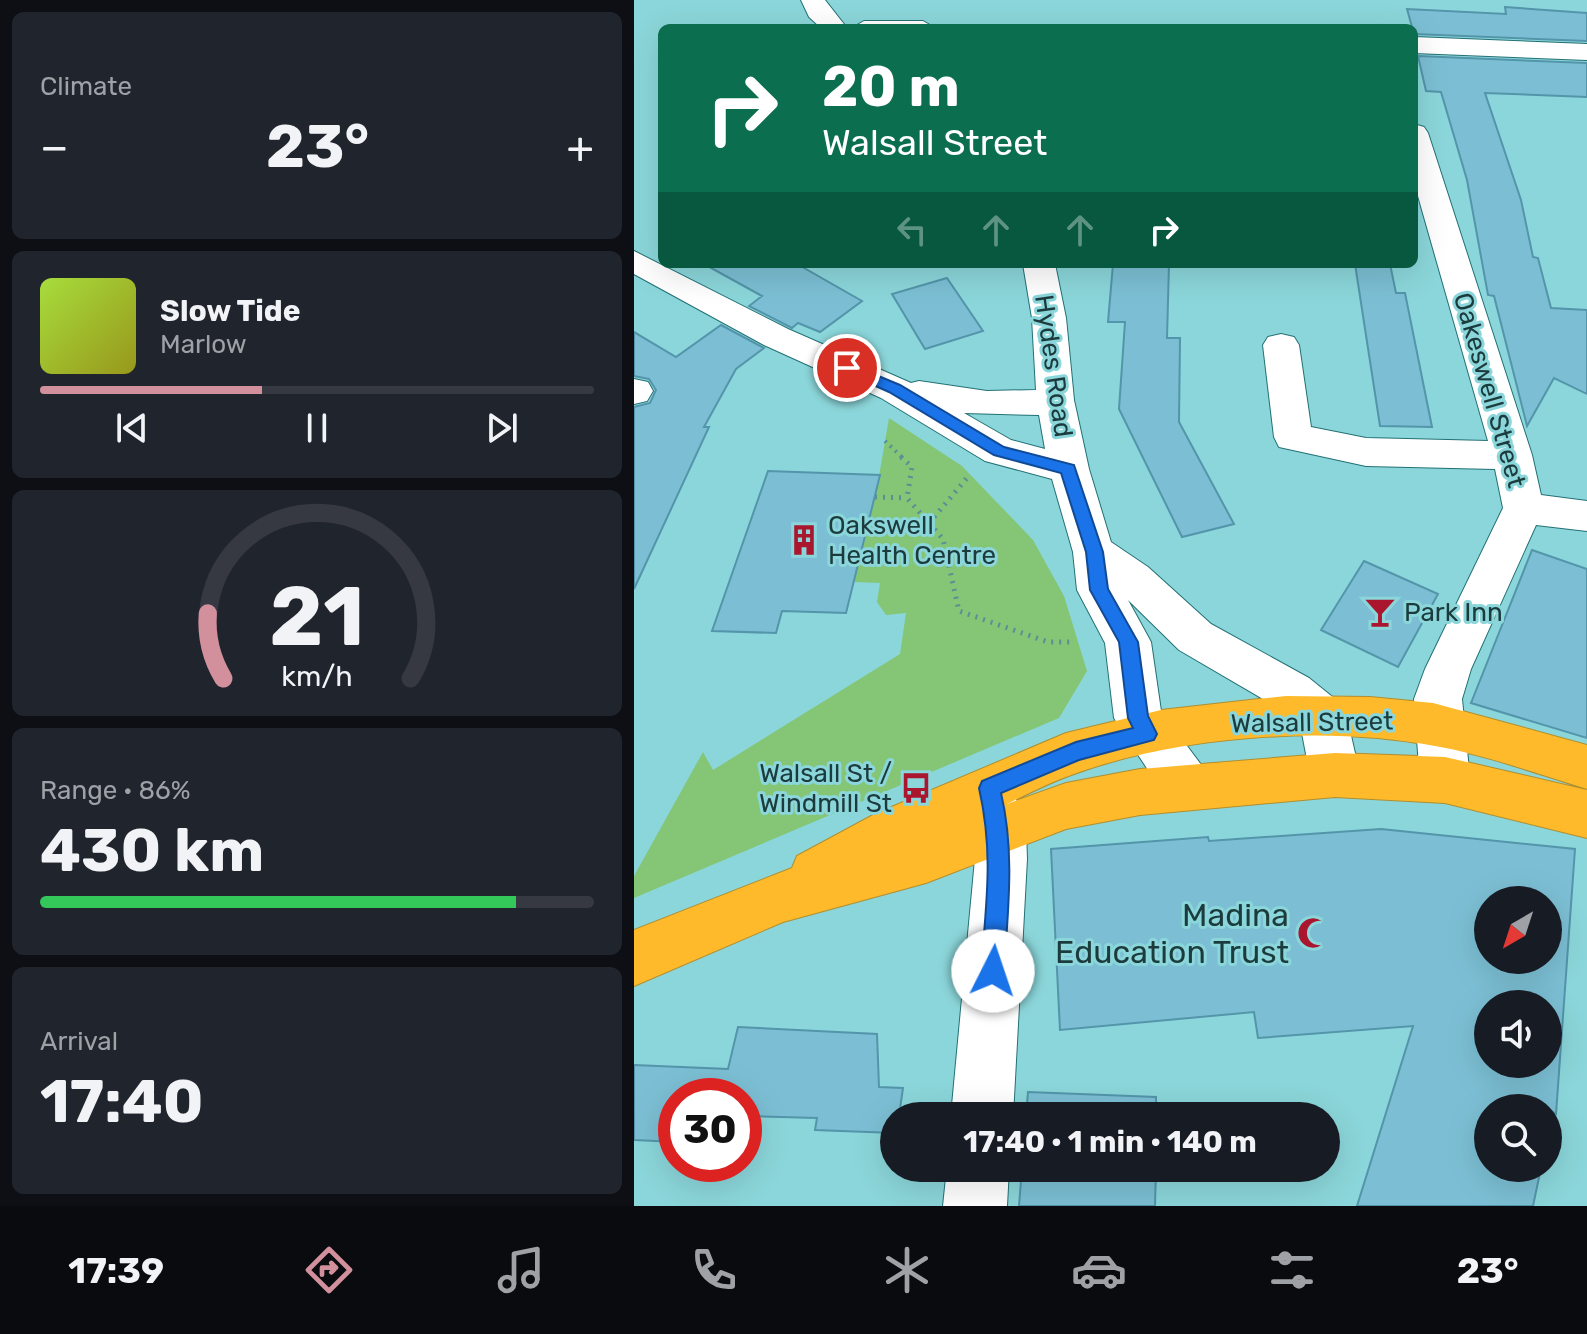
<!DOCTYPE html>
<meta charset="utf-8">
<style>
:root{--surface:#171b24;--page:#20242c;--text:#f1f3f6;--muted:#9ea1a6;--line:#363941;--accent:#d2909c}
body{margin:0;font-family:Rubik,sans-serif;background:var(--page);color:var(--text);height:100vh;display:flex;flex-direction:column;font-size:30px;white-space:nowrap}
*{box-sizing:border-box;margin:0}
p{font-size:26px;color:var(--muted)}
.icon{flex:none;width:44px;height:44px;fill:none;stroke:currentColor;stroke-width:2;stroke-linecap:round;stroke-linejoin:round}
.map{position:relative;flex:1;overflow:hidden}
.side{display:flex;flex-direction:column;gap:12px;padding:12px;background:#0d0f14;width:634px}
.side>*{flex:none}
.top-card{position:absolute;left:24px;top:24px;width:760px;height:244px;border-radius:12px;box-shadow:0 8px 32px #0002;background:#0b6e4f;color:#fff;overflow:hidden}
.needle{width:52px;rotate:219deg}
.fabs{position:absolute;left:840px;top:886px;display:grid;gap:16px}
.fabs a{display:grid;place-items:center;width:88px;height:88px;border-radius:50%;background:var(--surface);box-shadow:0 8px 32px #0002;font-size:40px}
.speed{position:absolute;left:24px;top:1078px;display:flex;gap:16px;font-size:40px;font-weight:700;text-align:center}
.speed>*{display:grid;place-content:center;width:104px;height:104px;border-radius:50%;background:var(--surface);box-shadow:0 8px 32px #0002;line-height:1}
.speed .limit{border:12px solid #d22;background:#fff;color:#111}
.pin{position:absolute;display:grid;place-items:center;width:68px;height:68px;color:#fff;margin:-34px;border:4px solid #fff;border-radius:50%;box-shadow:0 2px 8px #0007}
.me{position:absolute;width:88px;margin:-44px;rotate:4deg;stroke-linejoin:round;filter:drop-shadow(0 0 6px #0008)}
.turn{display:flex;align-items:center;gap:28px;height:168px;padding:0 32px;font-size:36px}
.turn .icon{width:104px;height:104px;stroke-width:2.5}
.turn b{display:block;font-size:56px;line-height:68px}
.lanes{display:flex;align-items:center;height:76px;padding:0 32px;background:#0003;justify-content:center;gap:40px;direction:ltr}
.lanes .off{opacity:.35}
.big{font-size:60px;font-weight:700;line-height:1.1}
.side .tile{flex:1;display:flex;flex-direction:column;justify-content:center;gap:12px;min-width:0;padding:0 28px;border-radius:12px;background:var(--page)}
.side .dial{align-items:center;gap:0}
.dial svg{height:208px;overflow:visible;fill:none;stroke:var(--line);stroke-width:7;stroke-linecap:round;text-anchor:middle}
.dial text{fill:var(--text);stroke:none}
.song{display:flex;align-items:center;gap:24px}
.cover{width:96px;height:96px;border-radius:12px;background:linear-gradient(135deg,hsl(80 70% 55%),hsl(60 70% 35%))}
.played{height:8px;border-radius:4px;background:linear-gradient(90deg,var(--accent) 40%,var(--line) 40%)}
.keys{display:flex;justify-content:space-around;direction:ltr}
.heat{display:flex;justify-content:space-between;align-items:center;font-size:44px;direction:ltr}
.charge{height:12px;border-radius:6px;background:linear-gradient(90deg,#34c759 86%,var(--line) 0)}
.trip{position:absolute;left:246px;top:1102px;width:460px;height:80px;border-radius:40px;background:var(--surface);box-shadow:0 8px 32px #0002;font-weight:700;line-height:80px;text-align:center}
.dock{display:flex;height:128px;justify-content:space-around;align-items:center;background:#090b0e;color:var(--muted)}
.dock .icon{width:56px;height:56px}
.dock .current{color:var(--accent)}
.dock b{font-size:36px;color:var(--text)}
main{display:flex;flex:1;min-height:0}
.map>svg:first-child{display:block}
.green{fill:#84c676}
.building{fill:#7cbfd4;stroke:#5395aa;stroke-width:2;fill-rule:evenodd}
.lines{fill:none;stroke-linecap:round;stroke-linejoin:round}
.minor-casing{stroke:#227175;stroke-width:2}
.highway-casing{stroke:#af8e31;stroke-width:2}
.path-far1{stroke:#599093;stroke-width:4;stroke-dasharray:2 5;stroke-linecap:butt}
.path{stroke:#599093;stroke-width:5;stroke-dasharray:2 6;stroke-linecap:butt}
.minor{fill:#fff;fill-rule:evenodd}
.highway{fill:#feba2a;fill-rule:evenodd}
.route{fill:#1a73e8;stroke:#114b97;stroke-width:2}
.labels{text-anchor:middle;stroke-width:6;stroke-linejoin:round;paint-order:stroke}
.street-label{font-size:26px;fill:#1c3b3d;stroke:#8bd6da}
.poi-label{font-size:26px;fill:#1c3b3d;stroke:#8bd6da;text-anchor:start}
.near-poi-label{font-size:32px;fill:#1c3b3d;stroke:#8bd6da;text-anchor:end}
</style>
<main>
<section class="side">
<div class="tile"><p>Climate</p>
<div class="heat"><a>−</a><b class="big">23°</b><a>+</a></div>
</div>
<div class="tile">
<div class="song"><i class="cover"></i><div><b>Slow Tide</b><p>Marlow</p></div></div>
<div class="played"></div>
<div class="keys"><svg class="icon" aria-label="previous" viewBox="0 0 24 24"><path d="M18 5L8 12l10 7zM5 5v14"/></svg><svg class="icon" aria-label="pause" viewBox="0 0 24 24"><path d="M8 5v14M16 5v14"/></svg><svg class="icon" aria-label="next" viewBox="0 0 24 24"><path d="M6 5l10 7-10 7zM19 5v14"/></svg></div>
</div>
<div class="tile dial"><svg viewBox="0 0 100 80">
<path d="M14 69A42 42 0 1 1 86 69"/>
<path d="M14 69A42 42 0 0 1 8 44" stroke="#d2909c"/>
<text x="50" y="56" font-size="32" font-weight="700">21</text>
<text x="50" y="72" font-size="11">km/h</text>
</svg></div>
<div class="tile"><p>Range · 86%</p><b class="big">430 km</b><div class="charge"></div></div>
<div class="tile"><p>Arrival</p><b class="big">17:40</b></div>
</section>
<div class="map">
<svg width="953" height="1206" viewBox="0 0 953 1206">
<rect width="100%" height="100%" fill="#8bd6da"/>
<path class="green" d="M 255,418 L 328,466 L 399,540 L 430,596 L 453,671 L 425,718 L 0,898 L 0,876 L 69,752 L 79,770 L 266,654 L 272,613 L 252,615 L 243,602 L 246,583 L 220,582 L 244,482 Z"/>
<path class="building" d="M 871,7 L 953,13 L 953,41 L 780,34 L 773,9 L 872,14 Z
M 784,56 L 953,63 L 953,97 L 851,93 L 887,200 L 899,257 L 904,258 L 917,308 L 953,310 L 953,394 L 920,378 L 893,426 L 860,296 L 854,295 L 833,180 L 807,92 L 792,91 Z
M 70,264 L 163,264 L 228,301 L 186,332 L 164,323 L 158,328 L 115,306 L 128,296 Z
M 479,264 L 535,264 L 533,338 L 546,338 L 545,422 L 600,524 L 548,537 L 485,409 L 491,322 L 474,322 Z
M 721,264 L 756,264 L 762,293 L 771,293 L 798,427 L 746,426 Z
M 313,278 L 349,331 L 291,349 L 258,294 Z
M 87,325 L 130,348 L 102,369 L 70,427 L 75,427 L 0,589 L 0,407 L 16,403 L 22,390 L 15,379 L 0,376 L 0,332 L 42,357 Z
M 134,471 L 246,475 L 212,613 L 148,611 L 142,633 L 78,631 Z
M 898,550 L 953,569 L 953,738 L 837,703 Z
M 730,561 L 804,594 L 764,667 L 687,630 Z
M 747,829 L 941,849 L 922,1114 L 919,1112 L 914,1134 L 914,1108 L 854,1108 L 854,1168 L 907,1168 L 899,1206 L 723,1206 L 779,1026 L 624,1038 L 620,1012 L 426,1030 L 417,849 L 574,837 L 575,841 ZM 854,900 L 914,900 L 914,960 L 854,960 ZM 854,1004 L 914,1004 L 914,1064 L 854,1064 Z
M 104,1027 L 243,1034 L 245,1087 L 269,1088 L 265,1116 L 260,1116 L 260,1133 L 181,1130 L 183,1118 L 110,1116 L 110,1096 L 42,1096 L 42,1142 L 0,1140 L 0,1065 L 94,1069 Z
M 394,1092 L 522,1097 L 522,1116 L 392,1116 Z
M 388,1168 L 522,1168 L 521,1206 L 385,1206 Z"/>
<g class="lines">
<defs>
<path id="minor" d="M 167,0 L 191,0 L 213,28 L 187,28 L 175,17 Z
M 230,21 L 289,21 L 301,28 L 218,28 Z
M 780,37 L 953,44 L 953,60 L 780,53 Z
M 780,124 L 790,127 L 794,133 L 898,455 L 907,495 L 953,501 L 953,531 L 902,525 L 837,669 L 828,699 L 836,780 L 829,796 L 811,803 L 793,796 L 786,780 L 780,699 L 791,669 L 869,508 L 861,469 L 732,466 L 645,447 L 640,437 L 629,345 L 634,337 L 647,334 L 660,337 L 665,345 L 677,427 L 732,438 L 854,441 L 780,182 Z
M 0,251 L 154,329 L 277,383 L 285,381 L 353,391 L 402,390 L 398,318 L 389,264 L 421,264 L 432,318 L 440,400 L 455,469 L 477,542 L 514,567 L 577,624 L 675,678 L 706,703 L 713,718 L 726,775 L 719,791 L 701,797 L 683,791 L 676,775 L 667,728 L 641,706 L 545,650 L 494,600 L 517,642 L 527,711 L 571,770 L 578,786 L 571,802 L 553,809 L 535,802 L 480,718 L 471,643 L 443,590 L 439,552 L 418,479 L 351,461 L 247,398 L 130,345 L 0,274 ZM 330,413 L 405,415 L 411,449 L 377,440 Z
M 0,379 L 14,382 L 19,391 L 13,401 L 0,404 Z
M 358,773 L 376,780 L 392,831 L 393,859 L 379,1116 L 317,1116 L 341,859 C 340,832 329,804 340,780 Z
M 313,1168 L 375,1168 L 373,1206 L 309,1206 Z"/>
<path id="highway" d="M 652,696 L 736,697 L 799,703 L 953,745 L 953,789 C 903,774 853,755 801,746 C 691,725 545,736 440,774 C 417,782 395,793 373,804 L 432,783 L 506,769 L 701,753 L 811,757 L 953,790 L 953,838 L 811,803 L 701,797 L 506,815 L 432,829 L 292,883 L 149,922 L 0,986 L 0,930 L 158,868 L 163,856 L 241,814 L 432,733 L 527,710 Z"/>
</defs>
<use href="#minor" class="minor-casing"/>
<use href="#highway" class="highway-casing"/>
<path class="path-far1" d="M 251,441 L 270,459"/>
<path class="path" d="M 267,457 L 278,467 L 273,498 L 309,539 L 325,611 L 414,642 L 441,642
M 241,497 L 273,498
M 295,523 L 333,478"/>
<use href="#minor" class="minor"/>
<use href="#highway" class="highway"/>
</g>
<path class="route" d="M 213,363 L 266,385 L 370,447 L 440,465 L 469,552 L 474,589 L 504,642 L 514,716 L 523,734 L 520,740 L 445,760 L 367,793 C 381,852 374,910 370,971 L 367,979 L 359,982 L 350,979 L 347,971 C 352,904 360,854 345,788 L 348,781 L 442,742 L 499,728 L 494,718 L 485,642 L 456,590 L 452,552 L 427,473 L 360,455 L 255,392 L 208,371 L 208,365 Z"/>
<defs>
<symbol id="building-bare" viewBox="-9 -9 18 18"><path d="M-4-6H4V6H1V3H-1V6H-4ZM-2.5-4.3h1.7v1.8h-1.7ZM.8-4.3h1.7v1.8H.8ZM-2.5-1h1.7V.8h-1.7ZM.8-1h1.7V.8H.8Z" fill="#ab162f" stroke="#8bd6da" stroke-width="2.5" paint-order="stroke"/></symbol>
<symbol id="bar-bare" viewBox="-9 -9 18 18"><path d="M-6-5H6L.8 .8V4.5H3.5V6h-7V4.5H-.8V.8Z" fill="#ab162f" stroke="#8bd6da" stroke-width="2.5" paint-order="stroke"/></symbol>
<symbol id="bus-bare" viewBox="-9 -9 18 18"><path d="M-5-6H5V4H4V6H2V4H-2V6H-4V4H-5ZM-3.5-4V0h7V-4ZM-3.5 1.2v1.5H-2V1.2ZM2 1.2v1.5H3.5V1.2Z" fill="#ab162f" stroke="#8bd6da" stroke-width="2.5" paint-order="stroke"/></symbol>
<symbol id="mosque-bare" viewBox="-9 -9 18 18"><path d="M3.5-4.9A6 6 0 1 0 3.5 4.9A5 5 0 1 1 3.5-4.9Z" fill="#ab162f" stroke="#8bd6da" stroke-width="2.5" paint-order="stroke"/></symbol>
</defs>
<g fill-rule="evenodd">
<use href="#building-bare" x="148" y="518" width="44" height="44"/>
<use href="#bar-bare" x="724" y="590" width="44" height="44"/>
<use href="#bus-bare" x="260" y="766" width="44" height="44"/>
<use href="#mosque-bare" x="657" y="911" width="44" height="44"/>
</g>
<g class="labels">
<g class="street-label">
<text transform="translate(420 366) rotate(82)" y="9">Hydes Road</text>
<text transform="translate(856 390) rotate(74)" y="9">Oakeswell Street</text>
<text transform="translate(678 722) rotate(-1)" y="9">Walsall Street</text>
</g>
<g class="poi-label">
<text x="194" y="534">Oakswell<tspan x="194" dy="30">Health Centre</tspan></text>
<text x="770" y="621">Park Inn</text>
<text x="258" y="782" text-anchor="end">Walsall St /<tspan x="258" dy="30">Windmill St</tspan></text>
</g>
<g class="near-poi-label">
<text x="655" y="926">Madina<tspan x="655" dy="37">Education Trust</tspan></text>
</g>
</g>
</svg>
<div class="fabs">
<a><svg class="needle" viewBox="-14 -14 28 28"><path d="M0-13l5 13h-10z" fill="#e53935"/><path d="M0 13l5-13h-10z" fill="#9ea1a6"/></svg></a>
<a><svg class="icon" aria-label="sound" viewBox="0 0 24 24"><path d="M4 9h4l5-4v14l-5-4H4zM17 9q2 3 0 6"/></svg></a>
<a><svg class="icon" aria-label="search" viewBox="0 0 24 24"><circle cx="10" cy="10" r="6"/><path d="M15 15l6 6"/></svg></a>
</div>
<div class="speed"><div class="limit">30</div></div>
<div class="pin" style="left:213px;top:368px;background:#d93025"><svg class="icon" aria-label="arrive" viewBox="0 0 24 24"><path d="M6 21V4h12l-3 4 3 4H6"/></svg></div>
<svg class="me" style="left:359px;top:971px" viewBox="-20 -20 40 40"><circle r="19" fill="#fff"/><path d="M0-13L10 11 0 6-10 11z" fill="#1a73e8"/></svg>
<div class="trip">17:40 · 1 min · 140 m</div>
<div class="top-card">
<div class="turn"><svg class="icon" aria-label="right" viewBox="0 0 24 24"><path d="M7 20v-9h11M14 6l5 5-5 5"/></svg><div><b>20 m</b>Walsall Street</div></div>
<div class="lanes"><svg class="icon off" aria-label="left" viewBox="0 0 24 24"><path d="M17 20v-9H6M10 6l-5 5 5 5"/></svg><svg class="icon off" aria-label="ahead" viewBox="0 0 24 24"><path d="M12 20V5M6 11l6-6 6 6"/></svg><svg class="icon off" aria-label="ahead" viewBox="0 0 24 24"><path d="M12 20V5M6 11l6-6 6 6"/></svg><svg class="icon" aria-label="right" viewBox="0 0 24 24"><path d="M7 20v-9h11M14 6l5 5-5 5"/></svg></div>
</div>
</div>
</main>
<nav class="dock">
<b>17:39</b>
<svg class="icon current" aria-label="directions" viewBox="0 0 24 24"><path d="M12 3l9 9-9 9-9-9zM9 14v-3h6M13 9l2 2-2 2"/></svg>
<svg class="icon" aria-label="music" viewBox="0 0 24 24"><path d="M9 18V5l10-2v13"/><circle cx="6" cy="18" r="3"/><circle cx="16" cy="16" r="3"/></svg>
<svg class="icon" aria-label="phone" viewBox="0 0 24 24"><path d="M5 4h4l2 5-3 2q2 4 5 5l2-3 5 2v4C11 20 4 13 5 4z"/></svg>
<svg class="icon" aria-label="climate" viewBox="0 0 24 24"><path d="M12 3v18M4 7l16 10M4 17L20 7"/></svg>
<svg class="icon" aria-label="car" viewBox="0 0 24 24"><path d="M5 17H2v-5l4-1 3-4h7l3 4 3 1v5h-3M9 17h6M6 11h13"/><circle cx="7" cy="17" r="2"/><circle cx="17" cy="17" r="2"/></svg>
<svg class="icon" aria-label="filters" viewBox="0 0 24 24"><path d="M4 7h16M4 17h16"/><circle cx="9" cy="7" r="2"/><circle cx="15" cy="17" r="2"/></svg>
<b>23°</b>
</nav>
